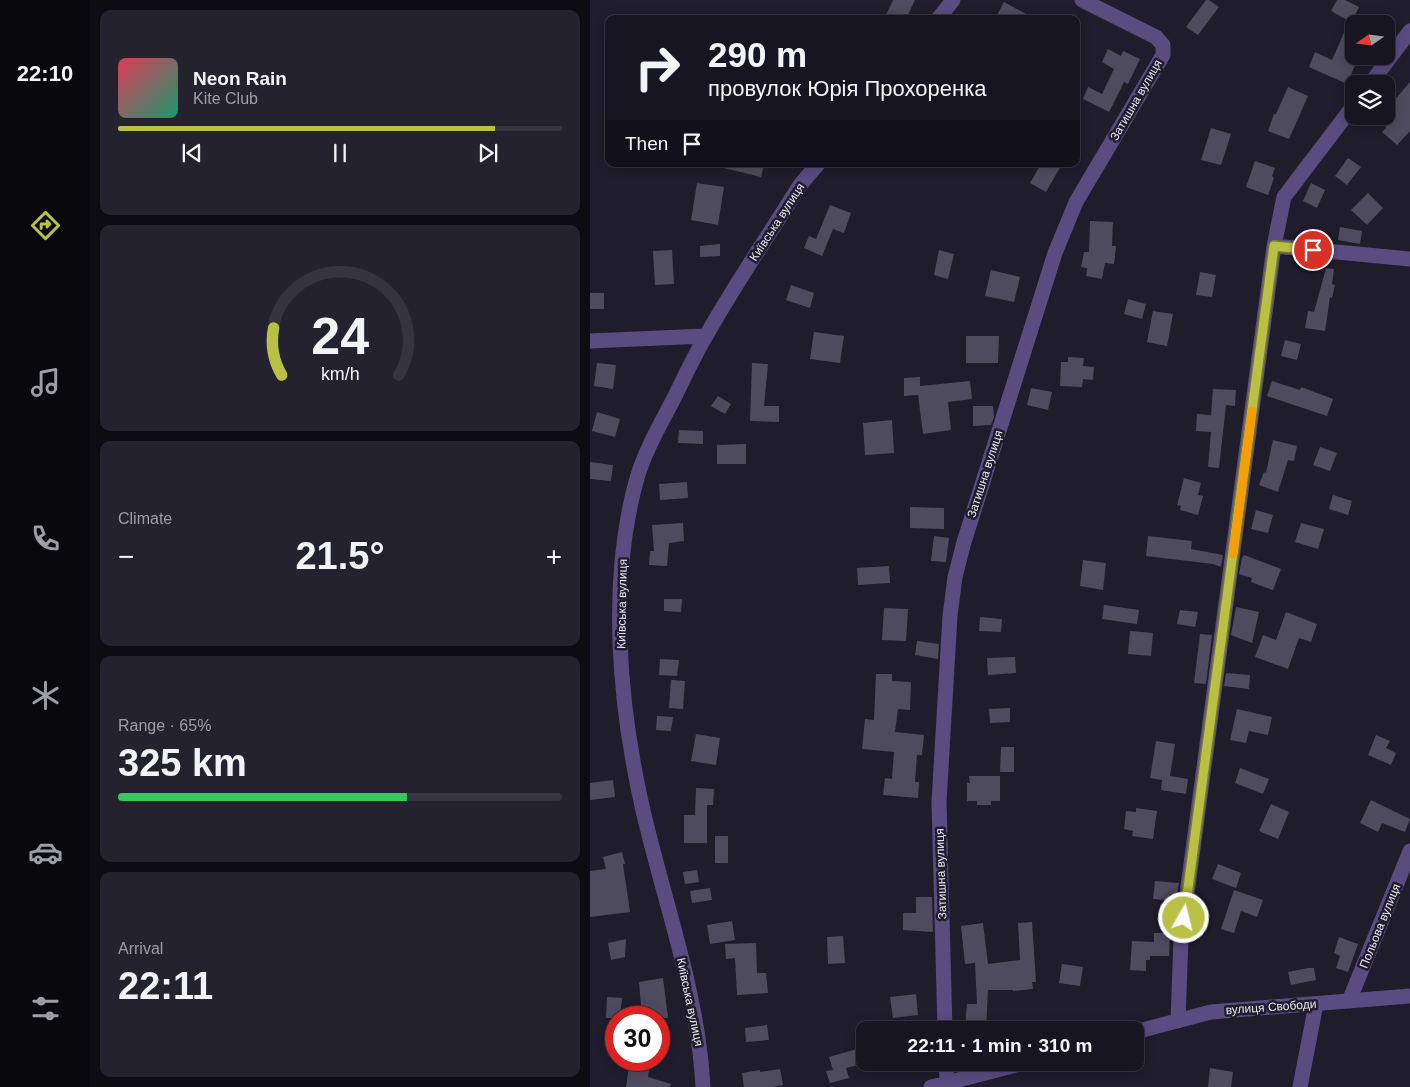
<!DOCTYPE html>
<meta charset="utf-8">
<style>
:root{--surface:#171521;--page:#24222e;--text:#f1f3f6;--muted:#9e9fa5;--line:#36343f;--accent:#b8c146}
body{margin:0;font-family:Helvetica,sans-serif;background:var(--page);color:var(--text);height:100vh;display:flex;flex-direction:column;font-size:19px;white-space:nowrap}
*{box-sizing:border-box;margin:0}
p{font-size:16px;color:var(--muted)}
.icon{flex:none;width:28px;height:28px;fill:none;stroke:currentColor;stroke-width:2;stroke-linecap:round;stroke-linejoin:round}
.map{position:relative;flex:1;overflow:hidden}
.sheet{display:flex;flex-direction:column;gap:10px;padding:10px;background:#0d0c12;width:500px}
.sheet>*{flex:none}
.top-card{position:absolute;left:15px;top:15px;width:475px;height:152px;border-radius:10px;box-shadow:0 2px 12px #0003,0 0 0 1px var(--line);background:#171521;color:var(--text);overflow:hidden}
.needle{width:32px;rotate:256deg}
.fabs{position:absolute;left:755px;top:15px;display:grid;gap:10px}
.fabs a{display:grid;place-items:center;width:50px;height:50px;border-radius:10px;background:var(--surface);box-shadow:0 2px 12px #0003,0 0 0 1px var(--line);font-size:25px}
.speed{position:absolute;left:15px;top:1006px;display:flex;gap:10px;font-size:25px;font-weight:700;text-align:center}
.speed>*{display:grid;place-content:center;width:65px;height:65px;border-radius:50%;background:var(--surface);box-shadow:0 2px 12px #0003,0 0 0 1px var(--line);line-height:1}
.speed .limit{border:8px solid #d22;background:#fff;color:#111}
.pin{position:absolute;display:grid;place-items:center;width:42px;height:42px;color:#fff;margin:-21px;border:2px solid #fff;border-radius:50%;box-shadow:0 1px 5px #0007}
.me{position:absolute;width:55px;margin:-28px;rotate:8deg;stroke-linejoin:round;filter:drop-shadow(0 0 4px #0008)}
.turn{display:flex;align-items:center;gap:18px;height:105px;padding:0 20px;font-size:22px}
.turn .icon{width:65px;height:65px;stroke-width:2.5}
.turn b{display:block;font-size:35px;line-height:42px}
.then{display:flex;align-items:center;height:48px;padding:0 20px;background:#0003;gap:10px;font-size:19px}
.big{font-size:38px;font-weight:700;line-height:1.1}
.sheet .tile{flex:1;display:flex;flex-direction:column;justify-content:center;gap:8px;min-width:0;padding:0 18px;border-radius:10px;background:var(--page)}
.sheet .dial{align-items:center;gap:0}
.dial svg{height:130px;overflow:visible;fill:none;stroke:var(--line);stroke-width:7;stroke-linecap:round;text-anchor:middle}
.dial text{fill:var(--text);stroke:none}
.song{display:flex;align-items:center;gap:15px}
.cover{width:60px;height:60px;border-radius:8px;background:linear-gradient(135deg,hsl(350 70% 55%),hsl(160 70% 35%))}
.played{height:5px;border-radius:2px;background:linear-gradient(90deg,var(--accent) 85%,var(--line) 85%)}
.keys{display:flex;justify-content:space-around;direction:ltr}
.heat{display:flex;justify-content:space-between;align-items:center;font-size:28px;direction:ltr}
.charge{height:8px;border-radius:4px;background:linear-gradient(90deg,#34c759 65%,var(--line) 0)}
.trip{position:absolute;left:266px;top:1021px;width:288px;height:50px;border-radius:10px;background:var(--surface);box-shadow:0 2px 12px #0003,0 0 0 1px var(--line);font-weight:700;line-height:50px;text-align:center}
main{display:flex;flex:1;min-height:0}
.menu{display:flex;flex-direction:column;width:90px;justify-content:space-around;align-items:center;background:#09080d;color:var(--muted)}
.menu .icon{width:35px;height:35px}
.menu .on{color:var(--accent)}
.menu b{font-size:22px;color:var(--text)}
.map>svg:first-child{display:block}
.building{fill:#4f4b5f}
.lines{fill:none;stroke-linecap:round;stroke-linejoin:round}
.minor{stroke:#584c81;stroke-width:15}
.route-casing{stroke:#787d2e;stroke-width:12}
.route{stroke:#b8c146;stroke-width:9}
.slow{stroke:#f59e0b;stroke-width:9}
.labels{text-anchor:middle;stroke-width:5;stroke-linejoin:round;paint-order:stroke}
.street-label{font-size:12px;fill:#eae8f4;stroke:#1f1c2c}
</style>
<main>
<nav class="menu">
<b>22:10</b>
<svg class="icon on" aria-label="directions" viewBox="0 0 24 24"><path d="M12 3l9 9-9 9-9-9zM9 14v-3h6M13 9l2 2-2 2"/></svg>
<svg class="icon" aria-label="music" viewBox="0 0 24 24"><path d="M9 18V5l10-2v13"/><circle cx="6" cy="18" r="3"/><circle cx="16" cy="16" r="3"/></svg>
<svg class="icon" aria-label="phone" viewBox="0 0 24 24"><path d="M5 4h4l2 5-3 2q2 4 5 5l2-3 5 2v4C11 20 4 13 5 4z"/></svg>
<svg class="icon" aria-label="climate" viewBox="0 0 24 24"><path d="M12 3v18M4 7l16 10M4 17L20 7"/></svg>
<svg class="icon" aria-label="car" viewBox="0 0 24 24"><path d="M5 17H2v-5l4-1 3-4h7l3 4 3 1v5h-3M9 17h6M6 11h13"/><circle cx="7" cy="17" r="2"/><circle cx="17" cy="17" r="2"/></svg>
<svg class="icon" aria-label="filters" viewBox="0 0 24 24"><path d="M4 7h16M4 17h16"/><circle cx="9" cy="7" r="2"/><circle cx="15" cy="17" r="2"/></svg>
</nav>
<section class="sheet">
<div class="tile">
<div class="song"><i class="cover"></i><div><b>Neon Rain</b><p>Kite Club</p></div></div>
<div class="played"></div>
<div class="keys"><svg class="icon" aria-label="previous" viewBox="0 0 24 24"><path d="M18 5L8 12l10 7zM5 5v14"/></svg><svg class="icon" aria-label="pause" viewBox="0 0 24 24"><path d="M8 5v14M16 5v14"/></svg><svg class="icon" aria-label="next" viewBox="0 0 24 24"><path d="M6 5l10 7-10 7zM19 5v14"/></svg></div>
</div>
<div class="tile dial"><svg viewBox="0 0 100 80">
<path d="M14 69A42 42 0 1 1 86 69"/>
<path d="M14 69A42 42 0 0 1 9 40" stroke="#b8c146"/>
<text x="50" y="56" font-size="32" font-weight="700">24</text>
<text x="50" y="72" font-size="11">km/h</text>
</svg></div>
<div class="tile"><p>Climate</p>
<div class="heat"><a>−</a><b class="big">21.5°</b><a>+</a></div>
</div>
<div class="tile"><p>Range · 65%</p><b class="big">325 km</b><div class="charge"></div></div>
<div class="tile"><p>Arrival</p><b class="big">22:11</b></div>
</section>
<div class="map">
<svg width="820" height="1087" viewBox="0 0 820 1087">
<rect width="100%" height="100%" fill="#1f1c2c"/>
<path class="building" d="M 303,0 L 325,0 L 316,19 L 304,19 L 296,15 Z
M 616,0 L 619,0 L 629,7 L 608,35 L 596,27 Z
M 747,0 L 755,0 L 769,7 L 764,17 L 764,56 L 769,56 L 757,84 L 719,67 L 725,52 L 742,60 L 759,21 L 741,11 Z
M 414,2 L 445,19 L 405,19 Z
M 518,49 L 531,56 L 533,51 L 550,59 L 538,84 L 534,82 L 519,112 L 493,99 L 498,87 L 512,94 L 524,69 L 512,62 Z
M 820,82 L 820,131 L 807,145 L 792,132 L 796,128 L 796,101 L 801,104 Z
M 698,87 L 718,96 L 699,139 L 678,131 L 684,114 L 686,114 Z
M 621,128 L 641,134 L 631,165 L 611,160 Z
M 758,158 L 771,167 L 757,185 L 745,176 Z
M 665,161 L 685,168 L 682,176 L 684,178 L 678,195 L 656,187 Z
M 135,164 L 174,164 L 171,177 L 134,168 Z
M 451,164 L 472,164 L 456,192 L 440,183 Z
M 107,183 L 134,187 L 128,225 L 101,220 Z
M 721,183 L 735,190 L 727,208 L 713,201 Z
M 778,193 L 793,208 L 777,225 L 761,210 Z
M 240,205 L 261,213 L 254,233 L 243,229 L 232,256 L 214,248 L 219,236 L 226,239 Z
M 500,221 L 523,222 L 522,246 L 526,246 L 524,264 L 515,263 L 512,279 L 496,276 L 497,268 L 491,267 L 494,252 L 499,252 Z
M 750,227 L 772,231 L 770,244 L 748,240 Z
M 130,244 L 130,256 L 110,257 L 110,246 Z
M 82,250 L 84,284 L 65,285 L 63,251 Z
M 349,250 L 364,254 L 358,279 L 344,275 Z
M 736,268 L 744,269 L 742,284 L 745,285 L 742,298 L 740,297 L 735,331 L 715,328 L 718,311 L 724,312 Z
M 401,270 L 430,277 L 424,302 L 395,296 Z
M 610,272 L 626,275 L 622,297 L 606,295 Z
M 201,285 L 224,293 L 220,308 L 196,300 Z
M 0,293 L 14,293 L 14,309 L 0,309 Z
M 538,299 L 556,304 L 552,319 L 534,314 Z
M 563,311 L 583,314 L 577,346 L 557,342 Z
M 224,332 L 254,336 L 250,363 L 220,359 Z
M 376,336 L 409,336 L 408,363 L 376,363 Z
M 695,340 L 711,344 L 707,360 L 691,356 Z
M 478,357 L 494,358 L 493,366 L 504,367 L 503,380 L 493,379 L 492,387 L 470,386 L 471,362 L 478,362 Z
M 7,363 L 26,365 L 23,389 L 4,386 Z
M 162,363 L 178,364 L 174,406 L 189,406 L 189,422 L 160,421 Z
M 330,377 L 330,386 L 380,381 L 382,399 L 358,402 L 361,430 L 333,434 L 328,395 L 314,396 L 314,378 Z
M 682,381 L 710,390 L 711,387 L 743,399 L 737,416 L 677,396 Z
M 441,388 L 462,392 L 458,410 L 437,405 Z
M 623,389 L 646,390 L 645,406 L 636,405 L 629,468 L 618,467 L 621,432 L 606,431 L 607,414 L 621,415 Z
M 128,396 L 141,404 L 135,414 L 121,406 Z
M 383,406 L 403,406 L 404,417 L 401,425 L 383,426 Z
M 7,412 L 30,419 L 25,437 L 2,431 Z
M 302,420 L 304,453 L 275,455 L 273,423 Z
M 89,430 L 113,431 L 113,444 L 88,443 Z
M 683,440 L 707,446 L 704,461 L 698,460 L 688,492 L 669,485 L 674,472 L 676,473 Z
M 156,444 L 156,464 L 127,464 L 127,445 Z
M 730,447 L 747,453 L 740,471 L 723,465 Z
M 0,462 L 23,465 L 21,481 L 0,479 Z
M 594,478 L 611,483 L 608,495 L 613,496 L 608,515 L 590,510 L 591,506 L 587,505 Z
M 97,482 L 98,498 L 70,500 L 69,484 Z
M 743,495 L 762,501 L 758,515 L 739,509 Z
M 320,507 L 354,508 L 354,529 L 320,528 Z
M 666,510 L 683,515 L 678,533 L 661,529 Z
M 93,523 L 94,541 L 79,543 L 77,566 L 59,565 L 60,551 L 64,551 L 62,525 Z
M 711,523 L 734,529 L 728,549 L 705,542 Z
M 344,536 L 359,538 L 356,562 L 341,561 Z
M 558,536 L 602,541 L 601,549 L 633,555 L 631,567 L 623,564 L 556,556 Z
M 654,555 L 691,569 L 683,590 L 661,582 L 662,578 L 649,574 L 652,558 Z
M 493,560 L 516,563 L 513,590 L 490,586 Z
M 299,566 L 300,583 L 268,585 L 267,568 Z
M 74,599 L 92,599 L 91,612 L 74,611 Z
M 514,605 L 549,610 L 547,624 L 512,619 Z
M 646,607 L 669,612 L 662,643 L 641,635 Z
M 294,608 L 318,609 L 316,641 L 292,640 Z
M 590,610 L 608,612 L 605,627 L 587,624 Z
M 696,612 L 727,624 L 721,642 L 709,638 L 698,669 L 665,657 L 673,635 L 686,640 Z
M 390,617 L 412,619 L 411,632 L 389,631 Z
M 540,631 L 563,633 L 561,656 L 538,654 Z
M 610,634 L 622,635 L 616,684 L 604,683 Z
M 327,641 L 349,644 L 348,659 L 325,655 Z
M 425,657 L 426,673 L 398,675 L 397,658 Z
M 70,659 L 89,660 L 87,676 L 69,675 Z
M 636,673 L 660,675 L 659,689 L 634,686 Z
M 286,674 L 302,674 L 302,681 L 321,682 L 320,710 L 308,709 L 305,732 L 334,735 L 332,755 L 327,755 L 325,782 L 329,782 L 328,798 L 293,795 L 295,778 L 302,779 L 304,752 L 272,749 L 275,719 L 284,720 Z
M 81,680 L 95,681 L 93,709 L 79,708 Z
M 420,708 L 420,722 L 400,723 L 399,709 Z
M 647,709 L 682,717 L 678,735 L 659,731 L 656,743 L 640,740 Z
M 67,716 L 83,717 L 81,731 L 66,730 Z
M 106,734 L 130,738 L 126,765 L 101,761 Z
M 786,735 L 800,741 L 796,748 L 806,753 L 801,765 L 778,755 Z
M 566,741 L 585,744 L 580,776 L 598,779 L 596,794 L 571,790 L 572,780 L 560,778 Z
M 411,747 L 424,747 L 424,772 L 410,772 Z
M 650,768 L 679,779 L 673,794 L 645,783 Z
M 379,776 L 410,776 L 410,801 L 401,801 L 401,805 L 387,805 L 387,801 L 377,801 L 377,783 L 380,783 Z
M 23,780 L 25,797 L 0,800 L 0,783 Z
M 106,788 L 124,789 L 123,805 L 117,805 L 117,843 L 94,843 L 94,815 L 105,815 Z
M 781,800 L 820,819 L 815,832 L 792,823 L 788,832 L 770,823 Z
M 681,804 L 699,812 L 688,839 L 669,831 Z
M 546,808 L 567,811 L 563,839 L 542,836 L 543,831 L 534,829 L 536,811 L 546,812 Z
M 125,836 L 138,836 L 138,863 L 125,863 Z
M 32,852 L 35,864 L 33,864 L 40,912 L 0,917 L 0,871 L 16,869 L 13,857 Z
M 628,864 L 651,873 L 646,888 L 622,879 Z
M 107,870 L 109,882 L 95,884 L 93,872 Z
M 565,881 L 589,883 L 586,901 L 563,899 Z
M 120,888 L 122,900 L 102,903 L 100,891 Z
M 644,890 L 673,900 L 667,917 L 651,911 L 644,933 L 631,929 Z
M 326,897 L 342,897 L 343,932 L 313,930 L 313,913 L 326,913 Z
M 142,921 L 145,940 L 120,944 L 117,925 Z
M 442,922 L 446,982 L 442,982 L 443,989 L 423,991 L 423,990 L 398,990 L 396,1029 L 375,1027 L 377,1004 L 387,1004 L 385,963 L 375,964 L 371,926 L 393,923 L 398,964 L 430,960 L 428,923 Z
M 564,933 L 580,933 L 579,956 L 560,956 L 560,960 L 556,960 L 556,971 L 540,970 L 542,941 L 564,942 Z
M 253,936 L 255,963 L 238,964 L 237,937 Z
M 749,937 L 768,944 L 758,972 L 746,968 L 750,956 L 744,953 Z
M 36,939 L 35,957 L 21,960 L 18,943 Z
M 166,943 L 167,973 L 176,973 L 178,993 L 147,995 L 145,958 L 136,959 L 135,944 Z
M 472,964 L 493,967 L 490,986 L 469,983 Z
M 718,968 L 724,968 L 726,980 L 701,985 L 698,972 Z
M 73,978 L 78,1018 L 52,1018 L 49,982 Z
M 326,994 L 328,1015 L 303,1018 L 300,997 Z
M 17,997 L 32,998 L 30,1018 L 16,1018 Z
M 177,1025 L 179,1040 L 156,1042 L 155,1028 Z
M 267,1049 L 271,1064 L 256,1068 L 259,1078 L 240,1083 L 236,1071 L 243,1070 L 239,1057 Z
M 40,1060 L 60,1063 L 58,1077 L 81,1084 L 80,1087 L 36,1087 Z
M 620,1068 L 643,1072 L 641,1087 L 618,1087 Z
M 190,1069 L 193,1085 L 182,1087 L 154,1087 L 152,1073 L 170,1070 L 170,1072 Z"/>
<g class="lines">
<path class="minor" d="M 348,19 L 363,0
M 780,84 L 820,31
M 684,246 L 820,259
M 0,341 L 115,336
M 759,1001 L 820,851
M 588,1021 L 591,938 L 684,246 L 694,197 L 764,105
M 355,1030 L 349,802 L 360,616 L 365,577 L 374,542 L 465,253 L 486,202 L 573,55 L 573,45 L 566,37 L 492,0
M 545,1032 L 621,1012 L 820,996
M 356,1062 L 357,1083
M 113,1087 C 108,991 73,899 52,806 C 29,703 18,581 47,478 C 55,451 70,425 83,400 C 94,378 104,356 116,336 C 145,284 179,235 210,185 L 228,164
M 341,1087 L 438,1062
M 710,1087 L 726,1004"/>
</g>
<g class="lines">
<defs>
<path id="route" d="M 594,918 L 684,246 L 723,250"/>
</defs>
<use href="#route" class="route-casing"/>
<use href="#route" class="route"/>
<path class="slow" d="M 643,554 L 662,411"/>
</g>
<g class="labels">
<g class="street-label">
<text transform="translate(546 100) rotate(-60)" y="4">Затишна вулиця</text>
<text transform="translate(187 222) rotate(-57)" y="4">Київська вулиця</text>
<text transform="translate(395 474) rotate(-72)" y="4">Затишна вулиця</text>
<text transform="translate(32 604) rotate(-89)" y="4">Київська вулиця</text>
<text transform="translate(351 874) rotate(-92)" y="4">Затишна вулиця</text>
<text transform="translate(790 926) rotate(-68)" y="4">Польова вулиця</text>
<text transform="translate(100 1002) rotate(78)" y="4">Київська вулиця</text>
<text transform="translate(681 1007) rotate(-4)" y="4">вулиця Свободи</text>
</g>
</g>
</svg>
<div class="fabs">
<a><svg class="needle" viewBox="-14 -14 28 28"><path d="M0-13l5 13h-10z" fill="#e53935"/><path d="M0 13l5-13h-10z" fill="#9e9fa5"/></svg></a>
<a><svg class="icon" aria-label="layers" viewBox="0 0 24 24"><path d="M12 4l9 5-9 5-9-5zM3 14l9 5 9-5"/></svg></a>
</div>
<div class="speed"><div class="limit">30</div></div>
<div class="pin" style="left:723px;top:250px;background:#d93025"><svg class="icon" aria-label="arrive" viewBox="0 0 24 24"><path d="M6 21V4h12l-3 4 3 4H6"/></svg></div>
<svg class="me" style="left:594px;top:918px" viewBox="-20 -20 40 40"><circle r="17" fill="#b8c146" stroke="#fff" stroke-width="3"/><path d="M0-11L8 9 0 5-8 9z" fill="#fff"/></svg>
<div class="trip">22:11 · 1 min · 310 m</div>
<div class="top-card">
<div class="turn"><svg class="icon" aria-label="right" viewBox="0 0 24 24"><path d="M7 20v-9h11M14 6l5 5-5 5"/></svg><div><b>290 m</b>провулок Юрія Прохоренка</div></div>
<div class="then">Then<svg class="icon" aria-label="arrive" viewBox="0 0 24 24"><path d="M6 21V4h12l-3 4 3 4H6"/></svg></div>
</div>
</div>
</main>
